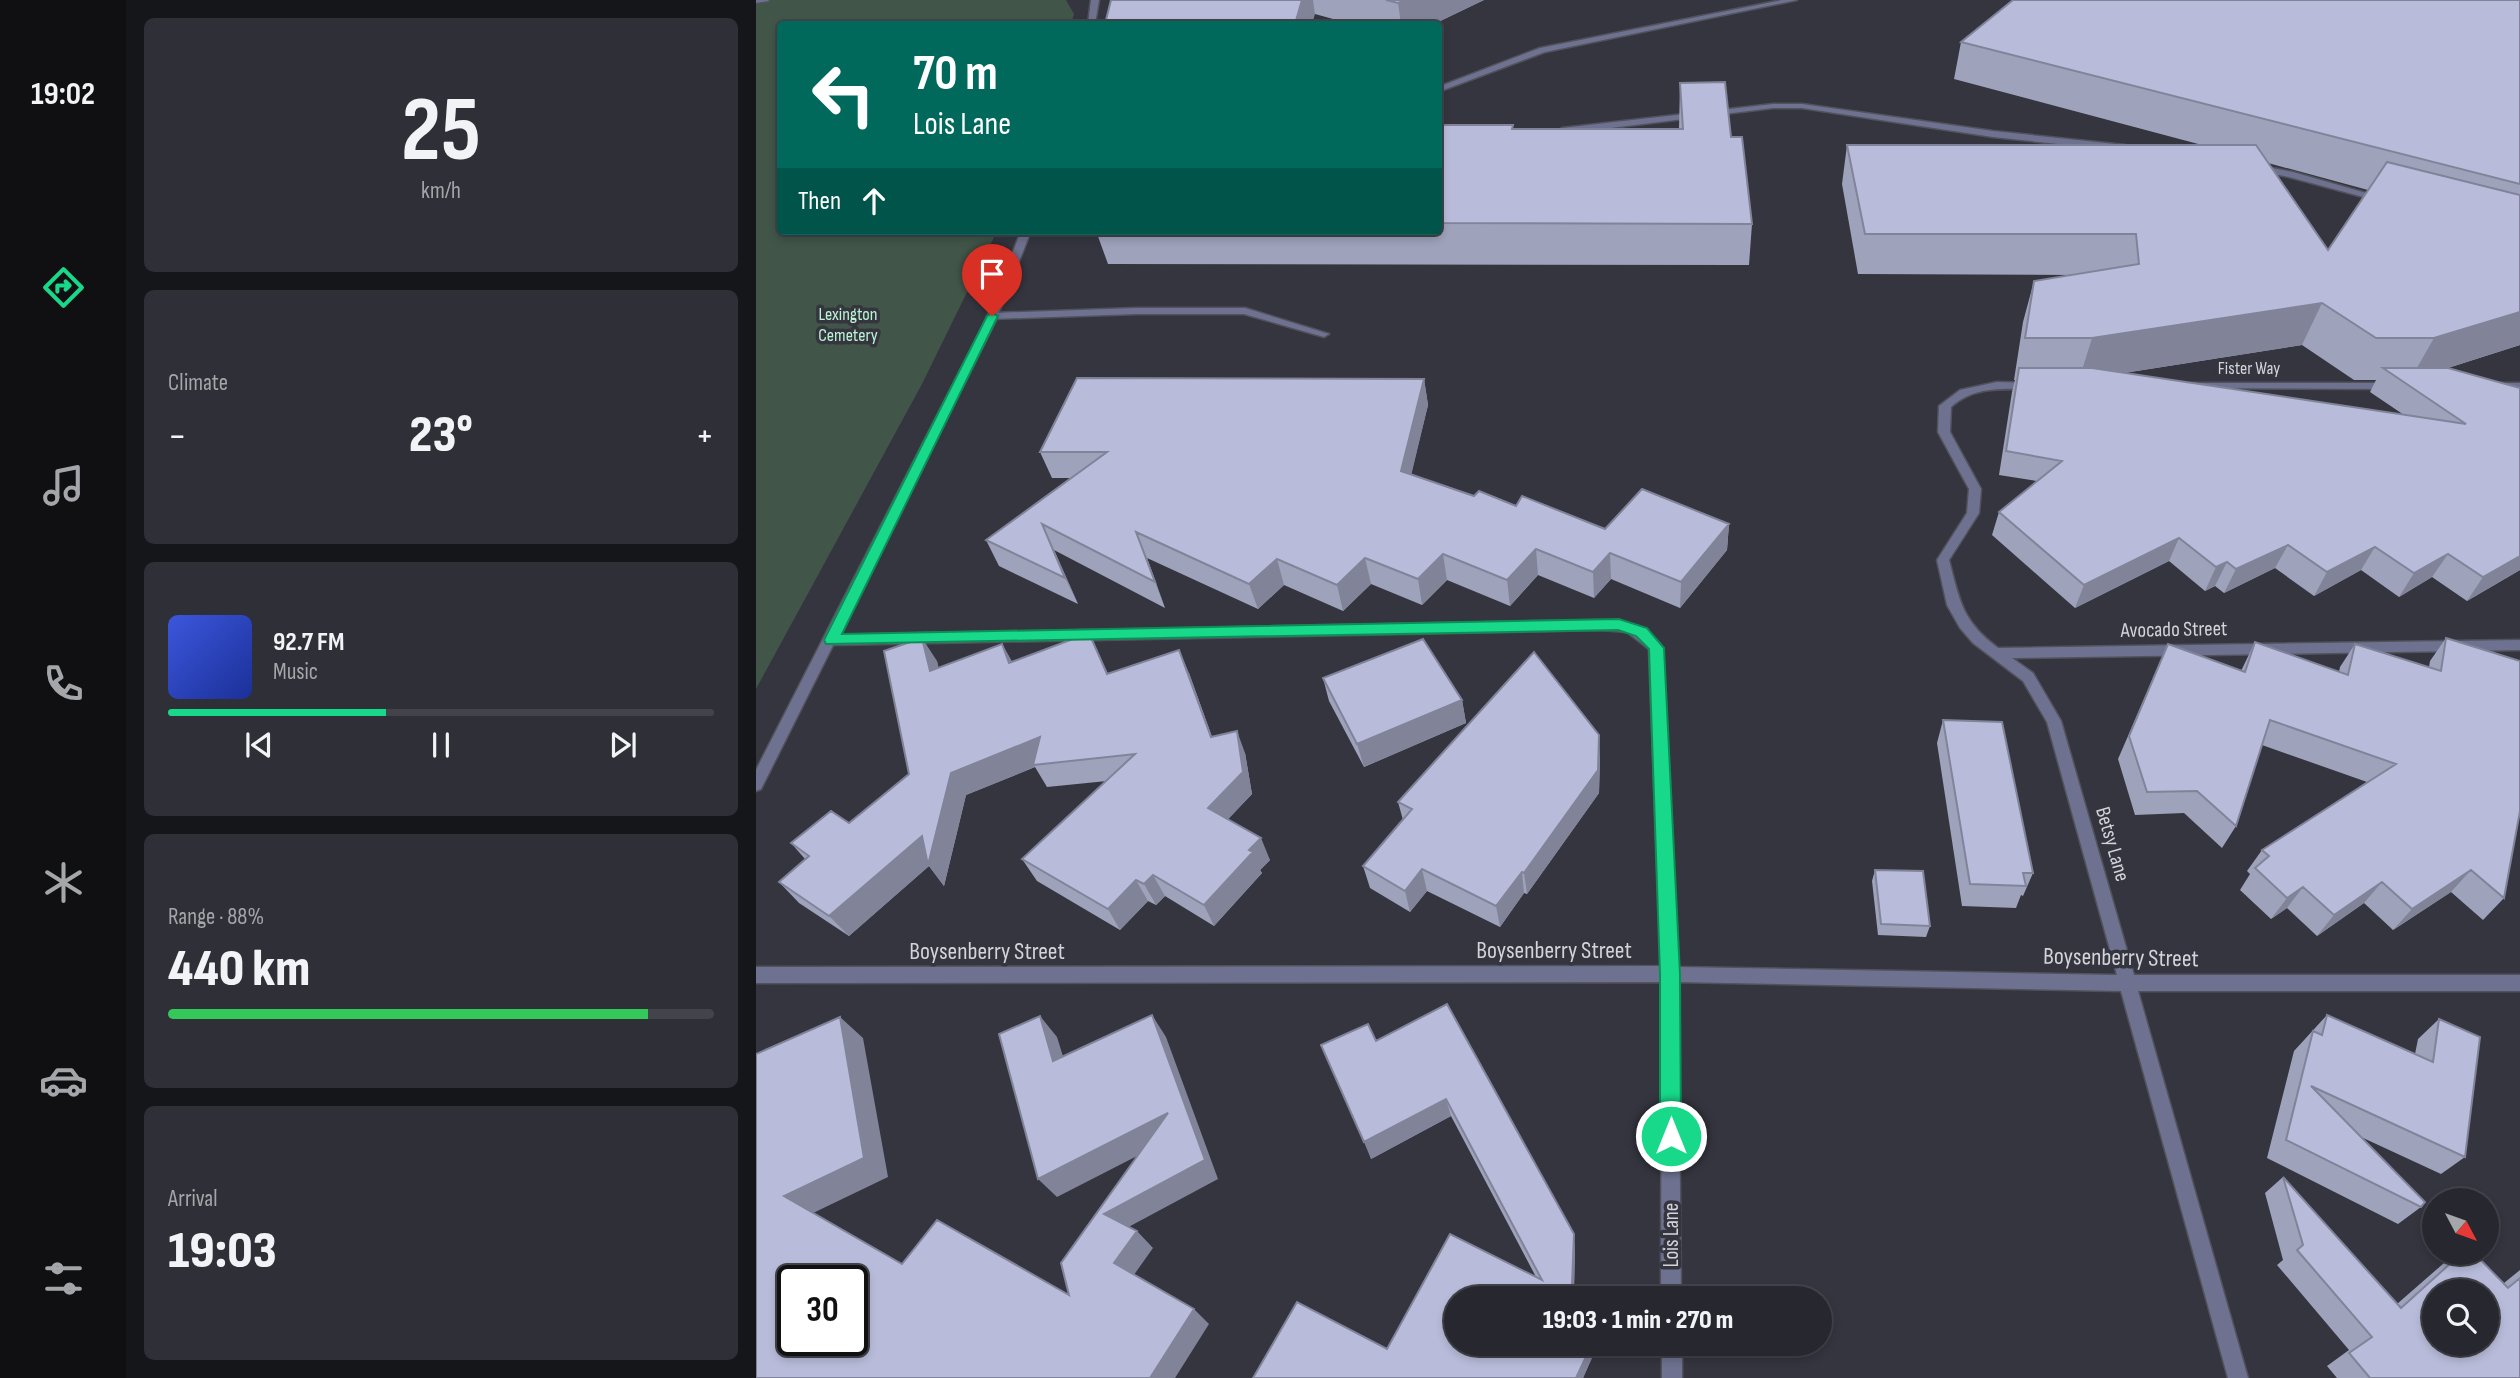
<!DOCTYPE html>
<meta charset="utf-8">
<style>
:root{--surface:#27282f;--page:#2f3037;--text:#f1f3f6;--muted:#a4a6aa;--line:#43444b;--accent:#17d989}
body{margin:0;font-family:"Sofia Sans Condensed",sans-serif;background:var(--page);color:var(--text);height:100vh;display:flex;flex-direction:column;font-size:26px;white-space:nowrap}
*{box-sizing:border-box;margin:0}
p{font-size:23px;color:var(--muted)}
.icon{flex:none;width:38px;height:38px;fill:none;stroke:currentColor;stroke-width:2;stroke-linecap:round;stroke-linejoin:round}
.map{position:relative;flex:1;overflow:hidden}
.drawer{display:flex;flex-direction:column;gap:18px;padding:18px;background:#15161a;width:630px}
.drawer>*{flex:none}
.hud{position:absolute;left:21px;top:21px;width:665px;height:214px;border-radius:7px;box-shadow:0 4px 10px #0003,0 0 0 2px var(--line);background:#00695c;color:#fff;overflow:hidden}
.needle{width:46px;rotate:131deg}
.tools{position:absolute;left:1666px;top:1188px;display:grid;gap:14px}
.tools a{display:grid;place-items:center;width:77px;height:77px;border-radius:50%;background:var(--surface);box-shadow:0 4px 10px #0003,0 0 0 2px var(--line);font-size:35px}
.speed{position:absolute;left:21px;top:1265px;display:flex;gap:14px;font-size:35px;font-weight:700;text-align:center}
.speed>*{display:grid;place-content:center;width:91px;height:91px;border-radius:50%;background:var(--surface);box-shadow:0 4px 10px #0003,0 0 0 2px var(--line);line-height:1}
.speed .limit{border:4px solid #111;border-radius:10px;background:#fff;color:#111}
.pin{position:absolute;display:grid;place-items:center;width:60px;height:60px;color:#fff;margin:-72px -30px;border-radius:50% 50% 50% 0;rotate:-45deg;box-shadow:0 0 7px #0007}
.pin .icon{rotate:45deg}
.me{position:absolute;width:77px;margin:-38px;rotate:0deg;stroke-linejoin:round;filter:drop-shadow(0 0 5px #0008)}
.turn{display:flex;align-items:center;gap:24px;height:147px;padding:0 21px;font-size:32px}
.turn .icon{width:91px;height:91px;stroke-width:2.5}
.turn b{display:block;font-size:49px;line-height:60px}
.then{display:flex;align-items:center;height:66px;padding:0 21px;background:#0003;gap:14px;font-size:26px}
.big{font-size:52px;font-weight:800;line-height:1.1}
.drawer .tile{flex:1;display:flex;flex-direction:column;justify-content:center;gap:10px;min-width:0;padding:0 24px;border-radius:10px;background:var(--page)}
.drawer .dial{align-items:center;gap:0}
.dial b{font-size:91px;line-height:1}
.song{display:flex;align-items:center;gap:21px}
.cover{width:84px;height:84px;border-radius:10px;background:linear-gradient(135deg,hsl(230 70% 55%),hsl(230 70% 35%))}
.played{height:7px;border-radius:4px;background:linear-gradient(90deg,var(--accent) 40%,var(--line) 40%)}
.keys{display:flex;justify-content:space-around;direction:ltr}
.heat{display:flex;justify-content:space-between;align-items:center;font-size:38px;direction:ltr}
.charge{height:10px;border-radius:5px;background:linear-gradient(90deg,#34c759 88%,var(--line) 0)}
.trip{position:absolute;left:688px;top:1286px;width:388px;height:70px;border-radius:35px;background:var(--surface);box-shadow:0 4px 10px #0003,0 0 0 2px var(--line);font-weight:800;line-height:70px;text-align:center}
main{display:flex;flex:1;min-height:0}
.menu{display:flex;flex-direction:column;width:126px;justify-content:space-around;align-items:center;background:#101013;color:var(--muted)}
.menu .icon{width:49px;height:49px}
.menu .active{color:var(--accent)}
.menu b{font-size:32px;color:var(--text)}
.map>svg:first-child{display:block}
.green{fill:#415549}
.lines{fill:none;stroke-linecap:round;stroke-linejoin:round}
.service-casing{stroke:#51525b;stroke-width:3}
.minor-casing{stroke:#51525b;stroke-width:3}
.tertiary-casing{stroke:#51525b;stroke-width:3}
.service{fill:#6e7290;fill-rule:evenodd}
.minor{fill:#6e7290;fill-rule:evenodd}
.tertiary{fill:#6e7290;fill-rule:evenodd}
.wall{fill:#9ea2bb;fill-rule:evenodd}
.shaded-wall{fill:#818499}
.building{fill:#b8bcda;stroke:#818499;stroke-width:2;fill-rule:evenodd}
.route{fill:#17d989;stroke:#0f8d59;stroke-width:2}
.labels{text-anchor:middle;stroke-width:7;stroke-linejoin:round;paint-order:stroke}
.far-park-label{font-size:18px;fill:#bcf4d2;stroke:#34353f}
.far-street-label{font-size:18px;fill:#d3d4da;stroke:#34353f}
.street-label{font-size:21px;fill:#d3d4da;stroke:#34353f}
.near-street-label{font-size:24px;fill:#d3d4da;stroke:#34353f}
</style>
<main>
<nav class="menu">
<b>19:02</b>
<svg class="icon active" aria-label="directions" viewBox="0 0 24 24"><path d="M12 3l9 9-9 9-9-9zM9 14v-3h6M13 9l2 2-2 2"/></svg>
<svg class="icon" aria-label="music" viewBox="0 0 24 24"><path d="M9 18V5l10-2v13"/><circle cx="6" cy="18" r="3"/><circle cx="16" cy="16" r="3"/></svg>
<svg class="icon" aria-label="phone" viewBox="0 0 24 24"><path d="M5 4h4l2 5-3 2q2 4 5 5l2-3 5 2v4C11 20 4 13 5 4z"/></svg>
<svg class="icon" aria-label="climate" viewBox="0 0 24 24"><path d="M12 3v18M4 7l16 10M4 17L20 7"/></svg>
<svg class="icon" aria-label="car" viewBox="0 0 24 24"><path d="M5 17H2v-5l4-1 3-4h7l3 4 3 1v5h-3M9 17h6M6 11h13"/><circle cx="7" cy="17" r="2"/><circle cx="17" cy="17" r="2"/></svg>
<svg class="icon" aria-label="filters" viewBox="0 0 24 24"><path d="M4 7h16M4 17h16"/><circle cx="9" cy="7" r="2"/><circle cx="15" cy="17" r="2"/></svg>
</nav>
<section class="drawer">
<div class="tile dial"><b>25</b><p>km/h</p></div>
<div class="tile"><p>Climate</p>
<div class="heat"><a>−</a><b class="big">23°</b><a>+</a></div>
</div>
<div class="tile">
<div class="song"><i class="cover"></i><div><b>92.7 FM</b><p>Music</p></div></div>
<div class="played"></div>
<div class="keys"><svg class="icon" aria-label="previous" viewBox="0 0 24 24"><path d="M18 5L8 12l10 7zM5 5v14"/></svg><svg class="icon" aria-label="pause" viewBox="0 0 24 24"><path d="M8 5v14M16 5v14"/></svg><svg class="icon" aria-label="next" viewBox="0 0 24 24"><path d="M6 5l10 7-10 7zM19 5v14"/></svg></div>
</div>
<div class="tile"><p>Range · 88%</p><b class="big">440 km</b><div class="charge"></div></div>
<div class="tile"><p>Arrival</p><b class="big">19:03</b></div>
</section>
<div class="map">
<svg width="1764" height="1378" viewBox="0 0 1764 1378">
<rect width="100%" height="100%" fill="#34353f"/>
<path class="green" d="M 0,0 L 310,0 L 318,14 L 315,24 L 24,24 L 24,231 L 241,231 L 166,384 L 0,689 Z"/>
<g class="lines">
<defs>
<path id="service" d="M 0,0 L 12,0 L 13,1 L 0,3 Z
M 1026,0 L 1041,0 L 789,52 L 682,92 L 682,87 L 784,48 Z
M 1017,104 L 1046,104 L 1237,131 L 1369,145 L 1373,148 L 1369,151 L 1237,137 L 1046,108 L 1017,108 L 806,134 L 802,131 L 806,128 Z
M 1500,165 L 1537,172 L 1631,199 L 1626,202 L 1533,177 L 1497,170 L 1497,166 Z
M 380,308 L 489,308 L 573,334 L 568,337 L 488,314 L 380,314 L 236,319 L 231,316 L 236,313 Z"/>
<path id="minor" d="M 1241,382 L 1277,383 L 1283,386 L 1277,389 C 1247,389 1218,386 1195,407 L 1194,432 L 1225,489 L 1223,513 L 1193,560 C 1204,602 1206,621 1242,648 L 1764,640 L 1764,650 L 1256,658 L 1277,673 L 1305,721 L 1378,975 L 1764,975 L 1764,991 L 1382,991 L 1492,1378 L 1472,1378 L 1365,991 L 922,982 L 925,1298 L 905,1298 L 906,982 L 0,983 L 0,967 L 905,966 L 893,649 L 871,632 L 845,630 L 76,645 L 69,640 L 76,635 L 845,620 C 870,621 892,626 907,648 L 922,967 L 1361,975 L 1291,722 L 1267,681 L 1217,643 L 1204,628 L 1191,605 L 1181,560 L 1211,513 L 1213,489 L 1182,432 L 1183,406 L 1204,390 Z
M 1434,383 L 1634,383 L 1640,386 L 1634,389 L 1430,388 L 1430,384 Z
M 1764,383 L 1764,389 L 1738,389 L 1732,386 L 1738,383 Z
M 906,1344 L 926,1344 L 926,1378 L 906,1378 Z"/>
<path id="tertiary" d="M 335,0 L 343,0 L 339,24 L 332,24 Z
M 265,231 L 275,231 L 240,320 L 7,785 L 5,789 L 0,791 L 0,770 L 230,320 Z"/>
</defs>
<use href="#service" class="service-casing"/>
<use href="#minor" class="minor-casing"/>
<use href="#tertiary" class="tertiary-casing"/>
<use href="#service" class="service"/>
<use href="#minor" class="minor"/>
<use href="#tertiary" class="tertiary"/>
</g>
<path class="wall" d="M 355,0 L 728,0 L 678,24 L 595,24 L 559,14 Z
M 1764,0 L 1764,345 L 1692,368 L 1764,388 L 1764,570 L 1711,601 L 1676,577 L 1643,597 L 1605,570 L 1558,596 L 1519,568 L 1468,593 L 1459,586 L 1449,591 L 1413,561 L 1319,608 L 1236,535 L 1243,512 L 1281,481 L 1243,475 L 1256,392 L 1259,380 L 1258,380 L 1267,322 L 1278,281 L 1318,275 L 1102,274 L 1086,184 L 1091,145 L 1446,145 L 1198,79 L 1205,42 ZM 1512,163 L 1612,190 L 1572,250 ZM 1546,345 L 1598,380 L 1620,380 L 1614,392 L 1648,415 L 1368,373 Z
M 924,83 L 975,137 L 996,224 L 993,265 L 352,264 L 340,231 L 682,231 L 682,125 L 757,129 L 923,129 Z
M 668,379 L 672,405 L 655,474 L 718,496 L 849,529 L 973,524 L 971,550 L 924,608 L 855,579 L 838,598 L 782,575 L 754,606 L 691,580 L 666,605 L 615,584 L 587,611 L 528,585 L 502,609 L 391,558 L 409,608 L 298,550 L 322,604 L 243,566 L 230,540 L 314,478 L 296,478 L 284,452 Z
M 333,633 L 352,674 L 433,673 L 456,737 L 489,753 L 496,794 L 472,819 L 514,860 L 504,870 L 506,873 L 458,926 L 409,896 L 400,905 L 392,901 L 364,930 L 281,881 L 266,859 L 351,781 L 291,787 L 279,767 L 210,795 L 188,886 L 173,866 L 93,936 L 43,903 L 23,882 L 49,859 L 35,843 L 93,823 L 153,774 L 181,661 L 182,668 L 246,644 L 256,662 Z
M 1690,638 L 1748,898 L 1727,920 L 1695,892 L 1637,930 L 1608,903 L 1561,936 L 1531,908 L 1515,919 L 1484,890 L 1494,874 L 1491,871 L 1506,850 L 1611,782 L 1506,745 L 1480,826 L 1466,848 L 1428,813 L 1379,815 L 1362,759 L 1412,644 L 1485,671 L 1499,642 L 1583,672 L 1584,667 L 1599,644 L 1673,667 L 1674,661 Z
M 567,678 L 706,700 L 710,723 L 608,767 L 573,701 Z
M 1187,720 L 1277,873 L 1267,896 L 1265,895 L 1260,908 L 1206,906 L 1181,743 Z
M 844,757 L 843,793 L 771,894 L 768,893 L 744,927 L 671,891 L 654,912 L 614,888 L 607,866 L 647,820 L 642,802 Z
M 1119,870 L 1174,926 L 1170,937 L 1122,935 L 1116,881 Z
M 691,1004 L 819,1248 L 818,1285 L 842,1344 L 827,1378 L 497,1378 L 631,1349 L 780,1277 L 695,1116 L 615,1159 L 620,1041 Z
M 1571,1015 L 1659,1054 L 1662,1039 L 1683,1019 L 1709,1157 L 1685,1174 L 1605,1137 L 1665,1207 L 1642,1224 L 1511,1158 L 1538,1051 Z
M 1527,1177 L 1641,1304 L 1688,1263 L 1703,1253 L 1718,1253 L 1748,1283 L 1764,1270 L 1764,1378 L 1581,1378 L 1571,1366 L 1593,1350 L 1521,1265 L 1527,1260 L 1509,1193 Z"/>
<path class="shaded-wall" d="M 546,0 L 557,0 L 559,14 L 556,24 L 539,24 Z
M 649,0 L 728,0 L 678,24 L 645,24 L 642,3 Z
M 1566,303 L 1546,345 L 1323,380 L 1336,338 Z
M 1764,312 L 1764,345 L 1654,380 L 1678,338 Z
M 668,379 L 672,405 L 650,497 L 645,471 Z
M 286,524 L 298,550 L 322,604 L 309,578 Z
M 973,524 L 971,550 L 924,608 L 925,582 Z
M 380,532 L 391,558 L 409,608 L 399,582 Z
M 1423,538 L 1413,561 L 1319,608 L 1328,585 Z
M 1532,545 L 1519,568 L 1468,593 L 1480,569 Z
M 1619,547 L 1605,570 L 1558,596 L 1571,572 Z
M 780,549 L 782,575 L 754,606 L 751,580 Z
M 854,553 L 855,579 L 838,598 L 837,572 Z
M 687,554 L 691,580 L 666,605 L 662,579 Z
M 1692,554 L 1676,577 L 1643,597 L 1658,573 Z
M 1764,556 L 1764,570 L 1711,601 L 1727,577 Z
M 609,558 L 615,584 L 587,611 L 581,585 Z
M 521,559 L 528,585 L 502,609 L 493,584 Z
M 1471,562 L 1459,586 L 1449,591 L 1460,567 Z
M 166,638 L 181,661 L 189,694 L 174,671 Z
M 246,644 L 259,667 L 253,663 Z
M 423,650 L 433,673 L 464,759 L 455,737 Z
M 706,700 L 710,723 L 608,767 L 601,744 Z
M 481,731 L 489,753 L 496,794 L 462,830 L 452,808 Z
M 843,735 L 844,757 L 843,793 L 771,894 L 768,873 Z
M 284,737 L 277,765 L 279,767 L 210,795 L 188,886 L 173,866 L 93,936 L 73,916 L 195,773 Z
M 505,838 L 514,860 L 504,870 L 506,873 L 458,926 L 448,905 L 493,850 Z
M 666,869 L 671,891 L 654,912 L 649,891 Z
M 1715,870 L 1695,892 L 1637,930 L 1656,909 Z
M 766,872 L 768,893 L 744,927 L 740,906 Z
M 397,875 L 409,896 L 400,905 L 388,884 Z
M 380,880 L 392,901 L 364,930 L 352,909 Z
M 1626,882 L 1608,903 L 1561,936 L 1578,915 Z
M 1547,887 L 1531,908 L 1515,919 L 1531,898 Z
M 396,1015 L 410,1037 L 462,1179 L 365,1231 L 348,1214 L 449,1160 Z
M 284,1016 L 301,1037 L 315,1082 L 297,1061 Z
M 84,1017 L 107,1038 L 132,1177 L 55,1214 L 28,1196 Z
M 690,1099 L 695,1116 L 615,1159 L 608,1142 Z
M 412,1113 L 426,1133 L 301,1197 L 282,1179 Z
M 381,1231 L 397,1248 L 375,1279 L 358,1263 Z
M 818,1234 L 819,1248 L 818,1297 L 816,1284 Z
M 438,1309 L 453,1324 L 419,1378 L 394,1378 Z
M 836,1344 L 842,1344 L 827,1378 L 820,1378 Z"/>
<path class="building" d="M 355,0 L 546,0 L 539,24 L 349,24 Z
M 630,0 L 649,0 L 642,3 Z
M 1257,0 L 1764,0 L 1764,184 L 1205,42 Z
M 969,82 L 975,137 L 986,137 L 996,224 L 682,223 L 682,125 L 757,125 L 756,129 L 927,129 L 924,83 Z
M 1091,145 L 1500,145 L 1572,250 L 1631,162 L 1764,195 L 1764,312 L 1678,338 L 1620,338 L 1566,303 L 1336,338 L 1269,338 L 1278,281 L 1383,264 L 1380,234 L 1109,234 Z
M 1263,368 L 1336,368 L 1710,424 L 1627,368 L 1692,368 L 1764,388 L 1764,556 L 1727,577 L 1692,554 L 1658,573 L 1619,547 L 1571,572 L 1532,545 L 1480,569 L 1471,562 L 1460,567 L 1423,538 L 1328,585 L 1243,512 L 1306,461 L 1250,451 Z
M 321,378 L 668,379 L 645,471 L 718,496 L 723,491 L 760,506 L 766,496 L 849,529 L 886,489 L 973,524 L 925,582 L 854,553 L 837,572 L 780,549 L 751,580 L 687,554 L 662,579 L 609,558 L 581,585 L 521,559 L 493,584 L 380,532 L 399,582 L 286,524 L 309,578 L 230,540 L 351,452 L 284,452 Z
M 333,633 L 351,674 L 423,650 L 455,737 L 481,731 L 487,772 L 452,808 L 505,838 L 493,850 L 497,852 L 448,905 L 397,875 L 388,884 L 380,880 L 352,909 L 266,859 L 379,754 L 277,765 L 284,737 L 195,773 L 172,865 L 166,836 L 73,916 L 23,882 L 53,856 L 35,843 L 75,811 L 93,823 L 153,774 L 128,651 L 166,638 L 174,671 L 246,644 L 253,663 Z
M 1690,638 L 1764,661 L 1764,811 L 1748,898 L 1715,870 L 1656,909 L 1626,882 L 1578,915 L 1547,887 L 1531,898 L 1499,868 L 1513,856 L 1506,850 L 1640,764 L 1514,720 L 1480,826 L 1441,791 L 1391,792 L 1373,736 L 1412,644 L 1489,672 L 1499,642 L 1592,675 L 1599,644 L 1685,671 Z
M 667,639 L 706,700 L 601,744 L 567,678 Z
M 778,652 L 843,735 L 842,770 L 768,873 L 766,872 L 740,906 L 666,869 L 649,891 L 607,866 L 656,809 L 642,802 Z
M 1187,720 L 1246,722 L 1277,873 L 1267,873 L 1270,886 L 1214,884 Z
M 1119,870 L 1167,871 L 1174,926 L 1125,924 Z
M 691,1004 L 818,1234 L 816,1284 L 845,1298 L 700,1298 L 700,1344 L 836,1344 L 820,1378 L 497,1378 L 541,1302 L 631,1349 L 694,1234 L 786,1280 L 690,1099 L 608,1142 L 565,1045 L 612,1024 L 620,1041 Z
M 396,1015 L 449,1160 L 348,1214 L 381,1231 L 358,1263 L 438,1309 L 394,1378 L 0,1378 L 0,1054 L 84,1017 L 108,1158 L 28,1196 L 146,1264 L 181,1220 L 313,1295 L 305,1263 L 412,1113 L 282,1179 L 243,1034 L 284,1016 L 297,1061 ZM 37,1281 L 96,1281 L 96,1340 L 37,1340 Z
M 1571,1015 L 1677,1062 L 1683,1019 L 1724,1037 L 1709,1157 L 1555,1086 L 1669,1202 L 1665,1207 L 1530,1140 L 1557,1031 L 1566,1035 Z
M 1527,1177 L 1645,1308 L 1706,1253 L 1718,1253 L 1752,1288 L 1764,1278 L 1764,1378 L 1614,1378 L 1593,1353 L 1616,1337 L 1541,1250 L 1547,1245 ZM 1678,1292 L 1731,1292 L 1731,1344 L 1678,1344 Z"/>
<path class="route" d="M 236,313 L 242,316 L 86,634 L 863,619 L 891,628 L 908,648 L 924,974 L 925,1136 L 922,1144 L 915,1147 L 907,1144 L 904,1136 L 904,974 L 893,649 L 880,636 L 862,630 L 70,644 L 68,640 L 231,316 Z"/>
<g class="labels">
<g class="far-park-label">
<text x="92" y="320">Lexington<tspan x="92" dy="21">Cemetery</tspan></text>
</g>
<g class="far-street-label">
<text x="1493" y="374">Fister Way</text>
</g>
<g class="street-label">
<text transform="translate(1418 629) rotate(-1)" y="7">Avocado Street</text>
<text transform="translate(1357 844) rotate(74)" y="7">Betsy Lane</text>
<text transform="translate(915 1235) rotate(-90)" y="7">Lois Lane</text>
</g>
<g class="near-street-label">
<text x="798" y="958">Boysenberry Street</text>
<text x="231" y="959">Boysenberry Street</text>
<text transform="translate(1365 957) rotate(1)" y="8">Boysenberry Street</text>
</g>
</g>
</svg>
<div class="tools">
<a><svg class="needle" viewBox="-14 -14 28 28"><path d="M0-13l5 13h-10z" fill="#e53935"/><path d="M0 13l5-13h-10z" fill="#a4a6aa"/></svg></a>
<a><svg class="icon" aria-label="search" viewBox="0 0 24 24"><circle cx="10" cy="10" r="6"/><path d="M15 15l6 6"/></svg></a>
</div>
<div class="speed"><div class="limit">30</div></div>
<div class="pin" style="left:236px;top:316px;background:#d93025"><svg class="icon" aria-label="arrive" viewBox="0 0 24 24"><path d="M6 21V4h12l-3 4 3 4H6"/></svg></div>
<svg class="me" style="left:915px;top:1136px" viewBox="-20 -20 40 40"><circle r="17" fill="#17d989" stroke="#fff" stroke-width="3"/><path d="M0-11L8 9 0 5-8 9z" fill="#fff"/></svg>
<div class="trip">19:03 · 1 min · 270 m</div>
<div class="hud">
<div class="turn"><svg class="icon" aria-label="left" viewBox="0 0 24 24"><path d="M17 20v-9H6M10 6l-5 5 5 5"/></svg><div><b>70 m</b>Lois Lane</div></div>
<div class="then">Then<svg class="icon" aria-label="ahead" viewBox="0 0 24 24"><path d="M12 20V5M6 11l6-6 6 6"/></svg></div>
</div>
</div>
</main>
